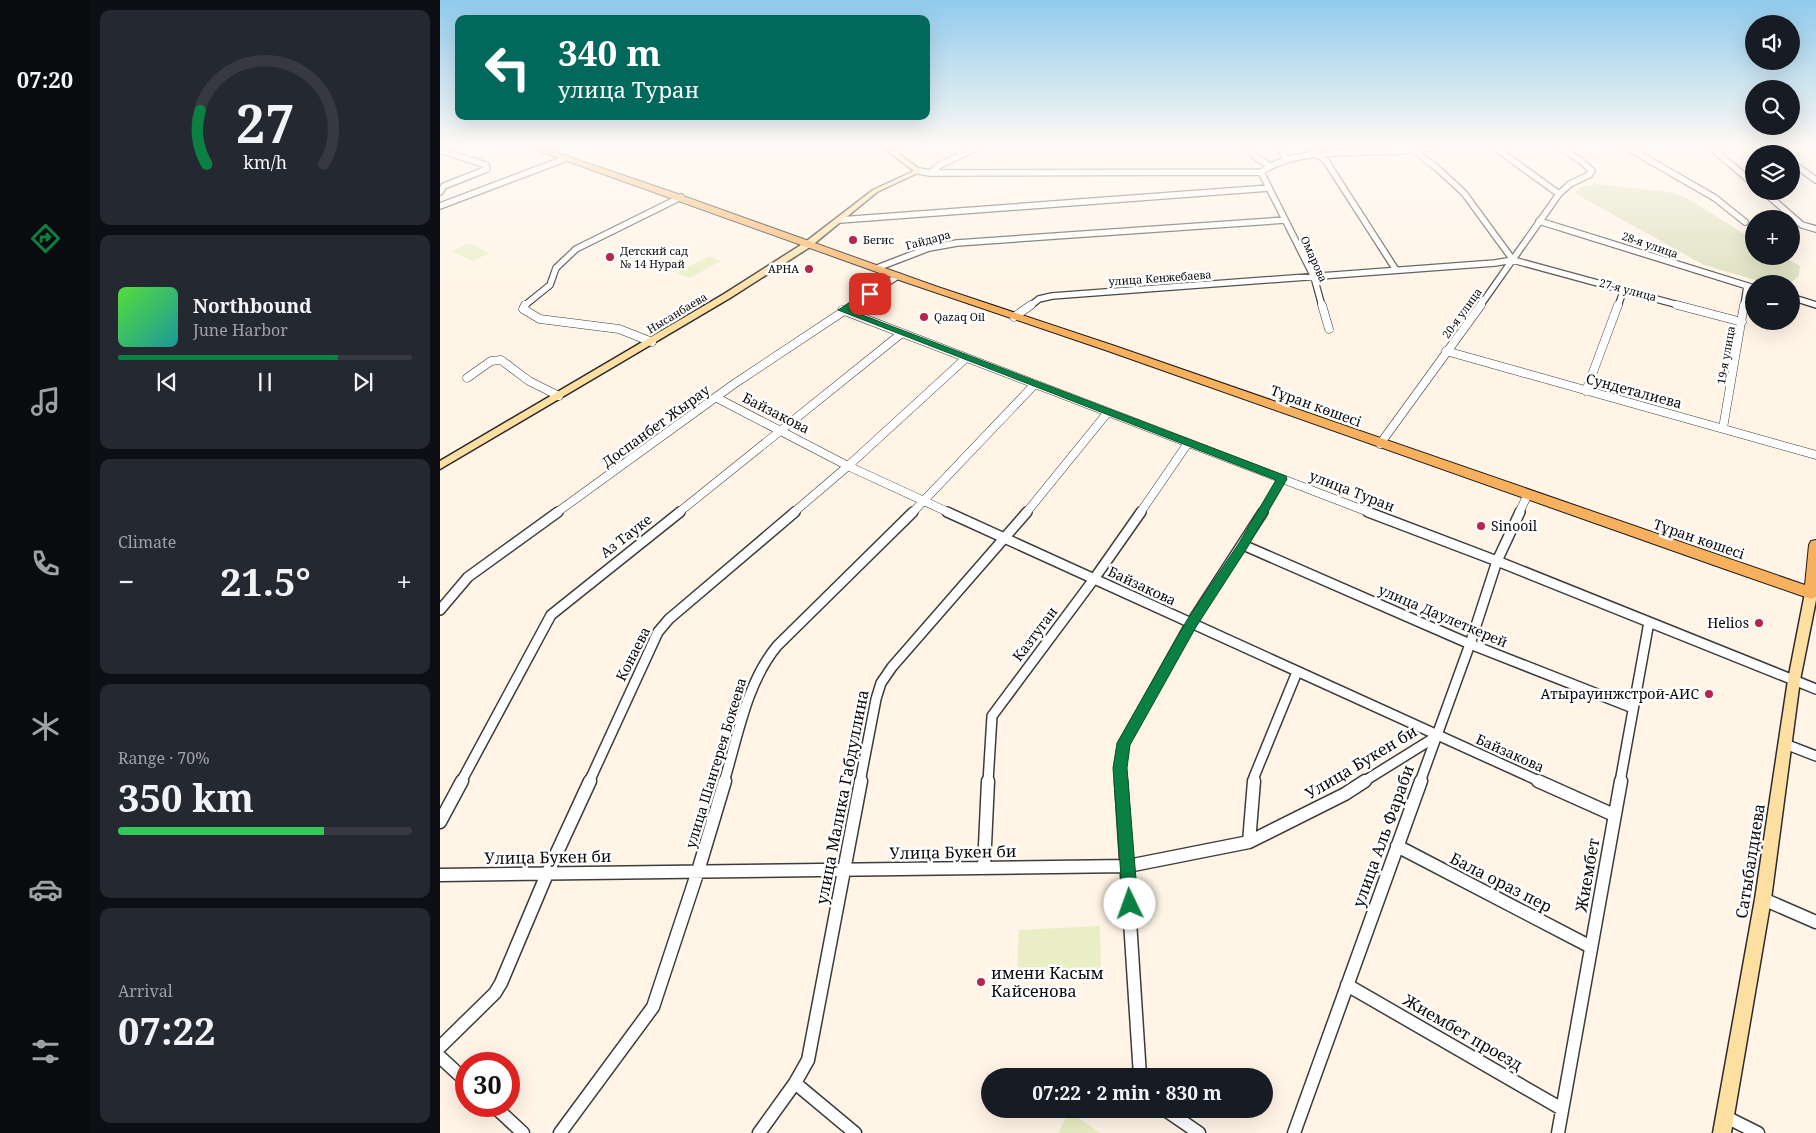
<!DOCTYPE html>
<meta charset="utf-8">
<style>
:root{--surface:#171b24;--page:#242831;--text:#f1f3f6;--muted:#9ea1a6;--line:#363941;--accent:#0b8043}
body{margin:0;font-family:"Noto Serif",serif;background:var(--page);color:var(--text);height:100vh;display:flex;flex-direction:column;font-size:19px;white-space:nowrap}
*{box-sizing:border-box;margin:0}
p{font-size:16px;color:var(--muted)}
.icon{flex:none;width:28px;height:28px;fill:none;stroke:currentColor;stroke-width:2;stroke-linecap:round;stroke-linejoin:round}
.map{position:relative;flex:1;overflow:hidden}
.details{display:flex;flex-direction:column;gap:10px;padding:10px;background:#0d0f14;width:350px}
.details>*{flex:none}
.guide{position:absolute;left:15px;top:15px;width:475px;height:105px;border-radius:10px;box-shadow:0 5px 20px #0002;background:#00695c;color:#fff;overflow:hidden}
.controls{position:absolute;left:1305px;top:15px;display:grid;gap:10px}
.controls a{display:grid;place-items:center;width:55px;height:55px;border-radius:50%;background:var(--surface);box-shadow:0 5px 20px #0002;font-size:25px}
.speed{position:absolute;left:15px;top:1052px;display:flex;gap:10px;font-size:25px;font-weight:700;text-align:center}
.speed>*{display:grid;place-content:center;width:65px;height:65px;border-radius:50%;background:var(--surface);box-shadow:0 5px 20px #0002;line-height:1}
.speed .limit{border:8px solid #d22;background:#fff;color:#111}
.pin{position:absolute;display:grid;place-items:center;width:42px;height:42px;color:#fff;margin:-21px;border-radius:10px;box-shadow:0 2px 8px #0006}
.me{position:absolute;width:55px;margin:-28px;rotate:357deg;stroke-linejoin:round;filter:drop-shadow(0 0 4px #0008)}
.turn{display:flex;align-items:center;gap:18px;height:105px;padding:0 20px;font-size:22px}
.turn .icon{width:65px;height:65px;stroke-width:2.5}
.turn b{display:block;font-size:35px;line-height:42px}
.big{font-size:38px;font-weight:700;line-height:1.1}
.details .widget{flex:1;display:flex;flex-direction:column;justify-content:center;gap:8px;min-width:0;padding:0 18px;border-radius:10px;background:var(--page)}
.details .dial{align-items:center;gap:0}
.dial svg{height:130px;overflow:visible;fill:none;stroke:var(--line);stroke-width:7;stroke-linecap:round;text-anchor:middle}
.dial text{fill:var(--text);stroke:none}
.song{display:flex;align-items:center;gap:15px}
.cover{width:60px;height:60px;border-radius:8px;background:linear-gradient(135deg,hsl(110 70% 55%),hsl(180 70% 35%))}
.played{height:5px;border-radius:2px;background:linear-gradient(90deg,var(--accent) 75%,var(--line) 75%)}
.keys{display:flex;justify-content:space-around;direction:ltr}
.heat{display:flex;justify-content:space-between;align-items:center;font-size:28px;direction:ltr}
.charge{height:8px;border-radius:4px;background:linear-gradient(90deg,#34c759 70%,var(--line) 0)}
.trip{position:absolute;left:541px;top:1068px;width:292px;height:50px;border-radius:25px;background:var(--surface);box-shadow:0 5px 20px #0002;font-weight:700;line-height:50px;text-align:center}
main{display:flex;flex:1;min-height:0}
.tabs{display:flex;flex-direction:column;width:90px;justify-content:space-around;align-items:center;background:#090b0e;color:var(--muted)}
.tabs .icon{width:35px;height:35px}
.tabs .active{color:var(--accent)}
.tabs b{font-size:22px;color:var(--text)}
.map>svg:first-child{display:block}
.cemetery{fill:#dadeba}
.pitch{fill:#e9eec4}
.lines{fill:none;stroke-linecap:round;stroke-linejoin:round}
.street-far3-casing{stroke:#3c3c3c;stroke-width:8}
.street-far2-casing{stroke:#3c3c3c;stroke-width:9}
.street-far1-casing{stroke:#3c3c3c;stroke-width:12}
.street-casing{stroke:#3c3c3c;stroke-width:15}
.secondary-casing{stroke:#2b2b2b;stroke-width:3}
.primary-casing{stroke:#1a1a1a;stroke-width:2}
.street-far3{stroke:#fff;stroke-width:5.5}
.street-far2{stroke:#fff;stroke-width:8}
.street-far1{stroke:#fff;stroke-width:9}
.street{stroke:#fff;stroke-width:12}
.secondary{fill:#fedfa2;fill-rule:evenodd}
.primary{fill:#f7b05e;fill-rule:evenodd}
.route{fill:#0b8043;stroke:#07532c}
.poi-dot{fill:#b6254c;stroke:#fff;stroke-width:2}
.labels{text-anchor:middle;stroke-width:5;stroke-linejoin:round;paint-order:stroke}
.far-poi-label{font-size:11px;fill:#090909;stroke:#fff;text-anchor:start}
.far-street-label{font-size:11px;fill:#090909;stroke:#fff}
.street-label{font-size:14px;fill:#090909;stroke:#fff}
.poi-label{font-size:14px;fill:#090909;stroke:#fff;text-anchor:end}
.near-street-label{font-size:16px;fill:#090909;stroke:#fff}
.near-poi-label{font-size:16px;fill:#090909;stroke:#fff;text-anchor:start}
</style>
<main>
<nav class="tabs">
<b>07:20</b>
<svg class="icon active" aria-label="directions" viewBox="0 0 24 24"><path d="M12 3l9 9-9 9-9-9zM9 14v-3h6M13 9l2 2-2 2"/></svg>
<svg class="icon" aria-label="music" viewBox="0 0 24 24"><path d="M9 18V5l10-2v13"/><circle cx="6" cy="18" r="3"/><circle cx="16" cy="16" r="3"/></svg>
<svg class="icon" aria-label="phone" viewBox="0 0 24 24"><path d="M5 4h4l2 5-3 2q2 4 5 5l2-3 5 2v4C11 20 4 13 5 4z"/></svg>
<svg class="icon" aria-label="climate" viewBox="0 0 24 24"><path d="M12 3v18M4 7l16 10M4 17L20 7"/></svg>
<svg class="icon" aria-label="car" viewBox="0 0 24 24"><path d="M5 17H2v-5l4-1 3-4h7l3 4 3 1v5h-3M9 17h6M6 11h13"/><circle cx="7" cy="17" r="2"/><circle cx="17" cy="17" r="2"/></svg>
<svg class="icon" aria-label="filters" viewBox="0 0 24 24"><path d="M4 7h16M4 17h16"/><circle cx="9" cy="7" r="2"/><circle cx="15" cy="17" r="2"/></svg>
</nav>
<section class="details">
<div class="widget dial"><svg viewBox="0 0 100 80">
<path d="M14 69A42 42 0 1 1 86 69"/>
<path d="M14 69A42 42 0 0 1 10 36" stroke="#0b8043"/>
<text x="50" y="56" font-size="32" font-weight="700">27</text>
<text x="50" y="72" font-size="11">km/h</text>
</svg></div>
<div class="widget">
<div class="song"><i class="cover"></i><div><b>Northbound</b><p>June Harbor</p></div></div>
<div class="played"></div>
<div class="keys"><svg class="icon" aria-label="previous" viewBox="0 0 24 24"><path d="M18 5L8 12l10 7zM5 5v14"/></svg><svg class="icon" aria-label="pause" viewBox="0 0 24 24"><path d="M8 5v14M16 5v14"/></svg><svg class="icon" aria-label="next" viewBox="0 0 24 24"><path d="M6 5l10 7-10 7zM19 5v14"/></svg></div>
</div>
<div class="widget"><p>Climate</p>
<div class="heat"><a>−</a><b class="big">21.5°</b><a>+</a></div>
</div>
<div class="widget"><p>Range · 70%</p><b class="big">350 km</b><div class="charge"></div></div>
<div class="widget"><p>Arrival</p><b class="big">07:22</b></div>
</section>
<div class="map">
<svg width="1376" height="1133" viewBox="0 0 1376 1133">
<rect width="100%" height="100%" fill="#fff4e6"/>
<path class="cemetery" d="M 1155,184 L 1229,192 L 1245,197 L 1314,240 L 1314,256 L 1342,256 L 1360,266 L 1359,276 L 1349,284 L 1329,284 L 1264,265 L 1134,193 L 1142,187 Z"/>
<path class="pitch" d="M 29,243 L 50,253 L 33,261 L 12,251 Z
M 269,256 L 281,261 L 250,278 L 237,273 Z
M 660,926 L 661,971 L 577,975 L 579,930 Z
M 629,1111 L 660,1133 L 618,1133 Z"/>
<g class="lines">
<defs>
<path id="street-far3" d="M 805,146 L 817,158 L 829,165
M 839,146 L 846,159
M 872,146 L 878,155 L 886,161 L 956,270
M 1053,146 L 1119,194
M 1185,146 L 1275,198 L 1305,222
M 1269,146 L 1314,184
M 1329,146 L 1340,154
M 973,149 L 999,170 L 1024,193 L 1073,260
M 0,150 L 46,165 L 47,169 L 4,186 L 0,192
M 1351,162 L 1376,180
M 479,171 L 490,173 L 821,172 C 856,147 919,154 961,151 C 972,150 984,148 995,146
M 821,172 L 874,277 L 882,306
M 490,173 L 500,165 L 540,146
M 1323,191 L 1362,225 L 1376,229
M 0,206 L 127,158
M 400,220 L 829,188
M 1099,221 L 1314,288
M 437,268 L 489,248 L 517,243 L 845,220
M 1351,297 L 1376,305
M 84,306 L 110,285 L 116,268 L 136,249 L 241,197
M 411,306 L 458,276
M 590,306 L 599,299 L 612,296 L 1055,263 L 1073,260 L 1242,306
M 1040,306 L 1119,194 L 1130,184 L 1149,175 L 1152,171 L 1141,161 L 1118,146
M 1178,306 L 1184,289
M 1304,306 L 1307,286"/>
<path id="street-far2" d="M 85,305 L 83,309 L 100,319 L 179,329 L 212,342
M 882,305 L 889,329
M 1237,305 L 1302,322
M 402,310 L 931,513
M 574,317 L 591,305
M 1006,351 L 1376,455
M 27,378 L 51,361 L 61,360 L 89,381 L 119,396
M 1146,391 L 1178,305
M 277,398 L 408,466 L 510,513
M 1283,428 L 1304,305
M 940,444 L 1041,305
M 116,513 L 294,384 L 413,305
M 238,513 L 462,333
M 353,513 L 408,466 L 526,358
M 472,513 L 595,384
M 586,513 L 668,412
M 700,513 L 748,443
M 822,513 L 842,479
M 1079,513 L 1087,496"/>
<path id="street-far1" d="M 507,512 L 1101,782
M 928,512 L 1057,561 L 1376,689
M 803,545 L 1030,644 L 1193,708
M 0,610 L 28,577 L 118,512
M 1345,744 L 1376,756
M 21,782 L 111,615 L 240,512
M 149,782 L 218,632 L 229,619 L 355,512
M 284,782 C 298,736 306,684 337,646 L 473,512
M 420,782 L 436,699 L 441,683 L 452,667 L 587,512
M 548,782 L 552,716 L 654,579 L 701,512
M 681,782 L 680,768 L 684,743 L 751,623 L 823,512
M 814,782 L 814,777 L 857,672
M 923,782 L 997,736
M 980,782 L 1030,644 L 1057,561 L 1080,512
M 1180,782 L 1209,622"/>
<path id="street" d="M 681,781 L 700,1076
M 1098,781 L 1174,815
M 0,822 L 22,781
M 809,842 L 814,781
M 957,846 L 1151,947
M 544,867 L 548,781
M 0,875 L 688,866 L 809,842 L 905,794 L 925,781
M 1323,899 L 1376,922
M 907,985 L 1122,1109
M 0,1047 L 55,993 L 61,983 L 107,874 L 150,781
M 0,1057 L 26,1081
M 355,1083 L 415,1133
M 54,1106 L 83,1133
M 724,1109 L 759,1133
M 1284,1116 L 1318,1133
M 120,1133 L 213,1007 L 258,871 L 285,781
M 319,1133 L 355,1083 L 368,1060 L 421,781
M 854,1133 L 981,781
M 1118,1133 L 1181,781"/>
<path id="secondary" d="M 441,146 L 448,146 L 482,171 L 437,192 L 370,247 L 290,298 L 0,469 L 0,461 L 284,294 L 364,243 L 433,190 L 474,171 Z
M 1371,588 L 1376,590 L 1376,600 L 1360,680 L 1331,899 L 1291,1133 L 1273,1133 L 1315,899 L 1348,680 L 1365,593 L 1367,590 Z"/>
<path id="primary" d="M 85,146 L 97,146 L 232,192 L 495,286 L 675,346 L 1365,585 L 1369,545 L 1371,541 L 1376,540 L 1376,597 L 1371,599 L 1282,568 L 668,351 L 459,280 Z"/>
</defs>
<use href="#street-far3" class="street-far3-casing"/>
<use href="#street-far2" class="street-far2-casing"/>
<use href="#street-far1" class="street-far1-casing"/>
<use href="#street" class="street-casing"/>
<use href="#secondary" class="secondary-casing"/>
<use href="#primary" class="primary-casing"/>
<use href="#street-far3" class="street-far3"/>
<use href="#street-far2" class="street-far2"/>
<use href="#street-far1" class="street-far1"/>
<use href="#street" class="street"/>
<use href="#secondary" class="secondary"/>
<use href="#primary" class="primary"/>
</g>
<linearGradient id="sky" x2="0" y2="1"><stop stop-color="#90caed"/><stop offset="0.48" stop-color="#fffaf4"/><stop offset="1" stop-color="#fffaf4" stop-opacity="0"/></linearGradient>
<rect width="1376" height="305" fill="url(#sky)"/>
<path class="route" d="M 427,292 L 434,294 L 409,310 L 846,476 L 847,479 L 807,548 L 756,627 L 690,745 L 687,768 L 698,904 L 696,910 L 690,912 L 685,910 L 683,904 L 673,768 L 677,743 L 747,620 L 799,543 L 836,480 L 398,310 Z"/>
<g class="poi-dot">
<circle cx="413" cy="240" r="5"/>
<circle cx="170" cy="257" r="5"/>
<circle cx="369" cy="269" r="5"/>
<circle cx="484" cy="317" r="5"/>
<circle cx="1041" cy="526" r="5"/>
<circle cx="1319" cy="623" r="5"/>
<circle cx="1269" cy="694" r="5"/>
<circle cx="541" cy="982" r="5"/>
</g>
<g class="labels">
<g class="far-poi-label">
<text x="423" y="244">Бегис</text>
<text x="180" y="255">Детский сад<tspan x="180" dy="13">№ 14 Нурай</tspan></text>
<text x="359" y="273" text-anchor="end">АРНА</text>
<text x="494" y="321">Qazaq Oil</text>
</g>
<g class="far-street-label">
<text transform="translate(488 240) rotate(-15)" y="4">Гайдара</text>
<text transform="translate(1210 245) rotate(19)" y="4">28-я улица</text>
<text transform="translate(874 259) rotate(66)" y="4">Омарова</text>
<text transform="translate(720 278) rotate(-4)" y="4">улица Кенжебаева</text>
<text transform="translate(1188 290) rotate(15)" y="4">27-я улица</text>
<text transform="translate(237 313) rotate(-31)" y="4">Нысанбаева</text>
<text transform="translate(1022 313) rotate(-54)" y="4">20-я улица</text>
<text transform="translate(1286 355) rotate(-80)" y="4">19-я улица</text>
</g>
<g class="street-label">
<text transform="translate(1194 391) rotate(15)" y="5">Сундеталиева</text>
<text transform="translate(876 406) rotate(20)" y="5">Тұран көшесі</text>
<text transform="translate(336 413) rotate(27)" y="5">Байзакова</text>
<text transform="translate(216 426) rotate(-36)" y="5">Доспанбет Жырау</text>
<text transform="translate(912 491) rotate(21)" y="5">улица Туран</text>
<text transform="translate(186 536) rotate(-38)" y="5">Аз Тауке</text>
<text transform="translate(1259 539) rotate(19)" y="5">Тұран көшесі</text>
<text transform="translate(702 586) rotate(25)" y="5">Байзакова</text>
<text transform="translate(1003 616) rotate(23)" y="5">улица Даулеткерей</text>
<text transform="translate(595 634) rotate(-53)" y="5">Казтуган</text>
<text transform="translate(193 654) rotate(-63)" y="5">Конаева</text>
<text transform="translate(1070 753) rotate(24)" y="5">Байзакова</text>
<text transform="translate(276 763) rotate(-73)" y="5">улица Шангерея Бокеева</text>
</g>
<g class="poi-label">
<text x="1051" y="531" text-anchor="start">Sinooil</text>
<text x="1309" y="628">Helios</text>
<text x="1259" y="699">Атырауинжстрой-АИС</text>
</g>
<g class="near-street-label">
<text transform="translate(921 762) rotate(-31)" y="6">Улица Букен би</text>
<text transform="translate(402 797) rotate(-79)" y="6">улица Малика Габдуллина</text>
<text transform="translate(943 836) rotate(-70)" y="6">улица Аль Фараби</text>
<text transform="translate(513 852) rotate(-1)" y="6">Улица Букен би</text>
<text transform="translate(108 857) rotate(-1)" y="6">Улица Букен би</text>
<text transform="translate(1310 861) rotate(-81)" y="6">Сатыбалдиева</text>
<text transform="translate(1147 875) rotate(-80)" y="6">Жиембет</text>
<text transform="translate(1061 882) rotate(27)" y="6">Бала ораз пер</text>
<text transform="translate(1023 1032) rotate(30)" y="6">Жиембет проезд</text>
</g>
<g class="near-poi-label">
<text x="551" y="979">имени Касым<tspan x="551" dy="18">Кайсенова</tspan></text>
</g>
</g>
</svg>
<div class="controls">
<a><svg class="icon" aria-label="sound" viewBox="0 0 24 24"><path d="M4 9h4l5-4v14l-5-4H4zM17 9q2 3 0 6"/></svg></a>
<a><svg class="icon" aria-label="search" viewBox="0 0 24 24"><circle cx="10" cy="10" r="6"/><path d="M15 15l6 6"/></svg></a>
<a><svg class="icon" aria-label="layers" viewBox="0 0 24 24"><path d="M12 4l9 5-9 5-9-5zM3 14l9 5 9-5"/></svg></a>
<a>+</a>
<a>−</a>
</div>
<div class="speed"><div class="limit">30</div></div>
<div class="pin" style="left:430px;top:294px;background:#d93025"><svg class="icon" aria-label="arrive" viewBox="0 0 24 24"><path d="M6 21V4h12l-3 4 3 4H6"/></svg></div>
<svg class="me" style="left:690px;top:904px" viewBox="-20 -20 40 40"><circle r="19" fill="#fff"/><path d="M0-13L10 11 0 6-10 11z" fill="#0b8043"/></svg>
<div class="trip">07:22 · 2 min · 830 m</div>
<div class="guide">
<div class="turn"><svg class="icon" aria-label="left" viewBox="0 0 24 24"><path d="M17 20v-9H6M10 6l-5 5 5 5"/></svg><div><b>340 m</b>улица Туран</div></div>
</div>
</div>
</main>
